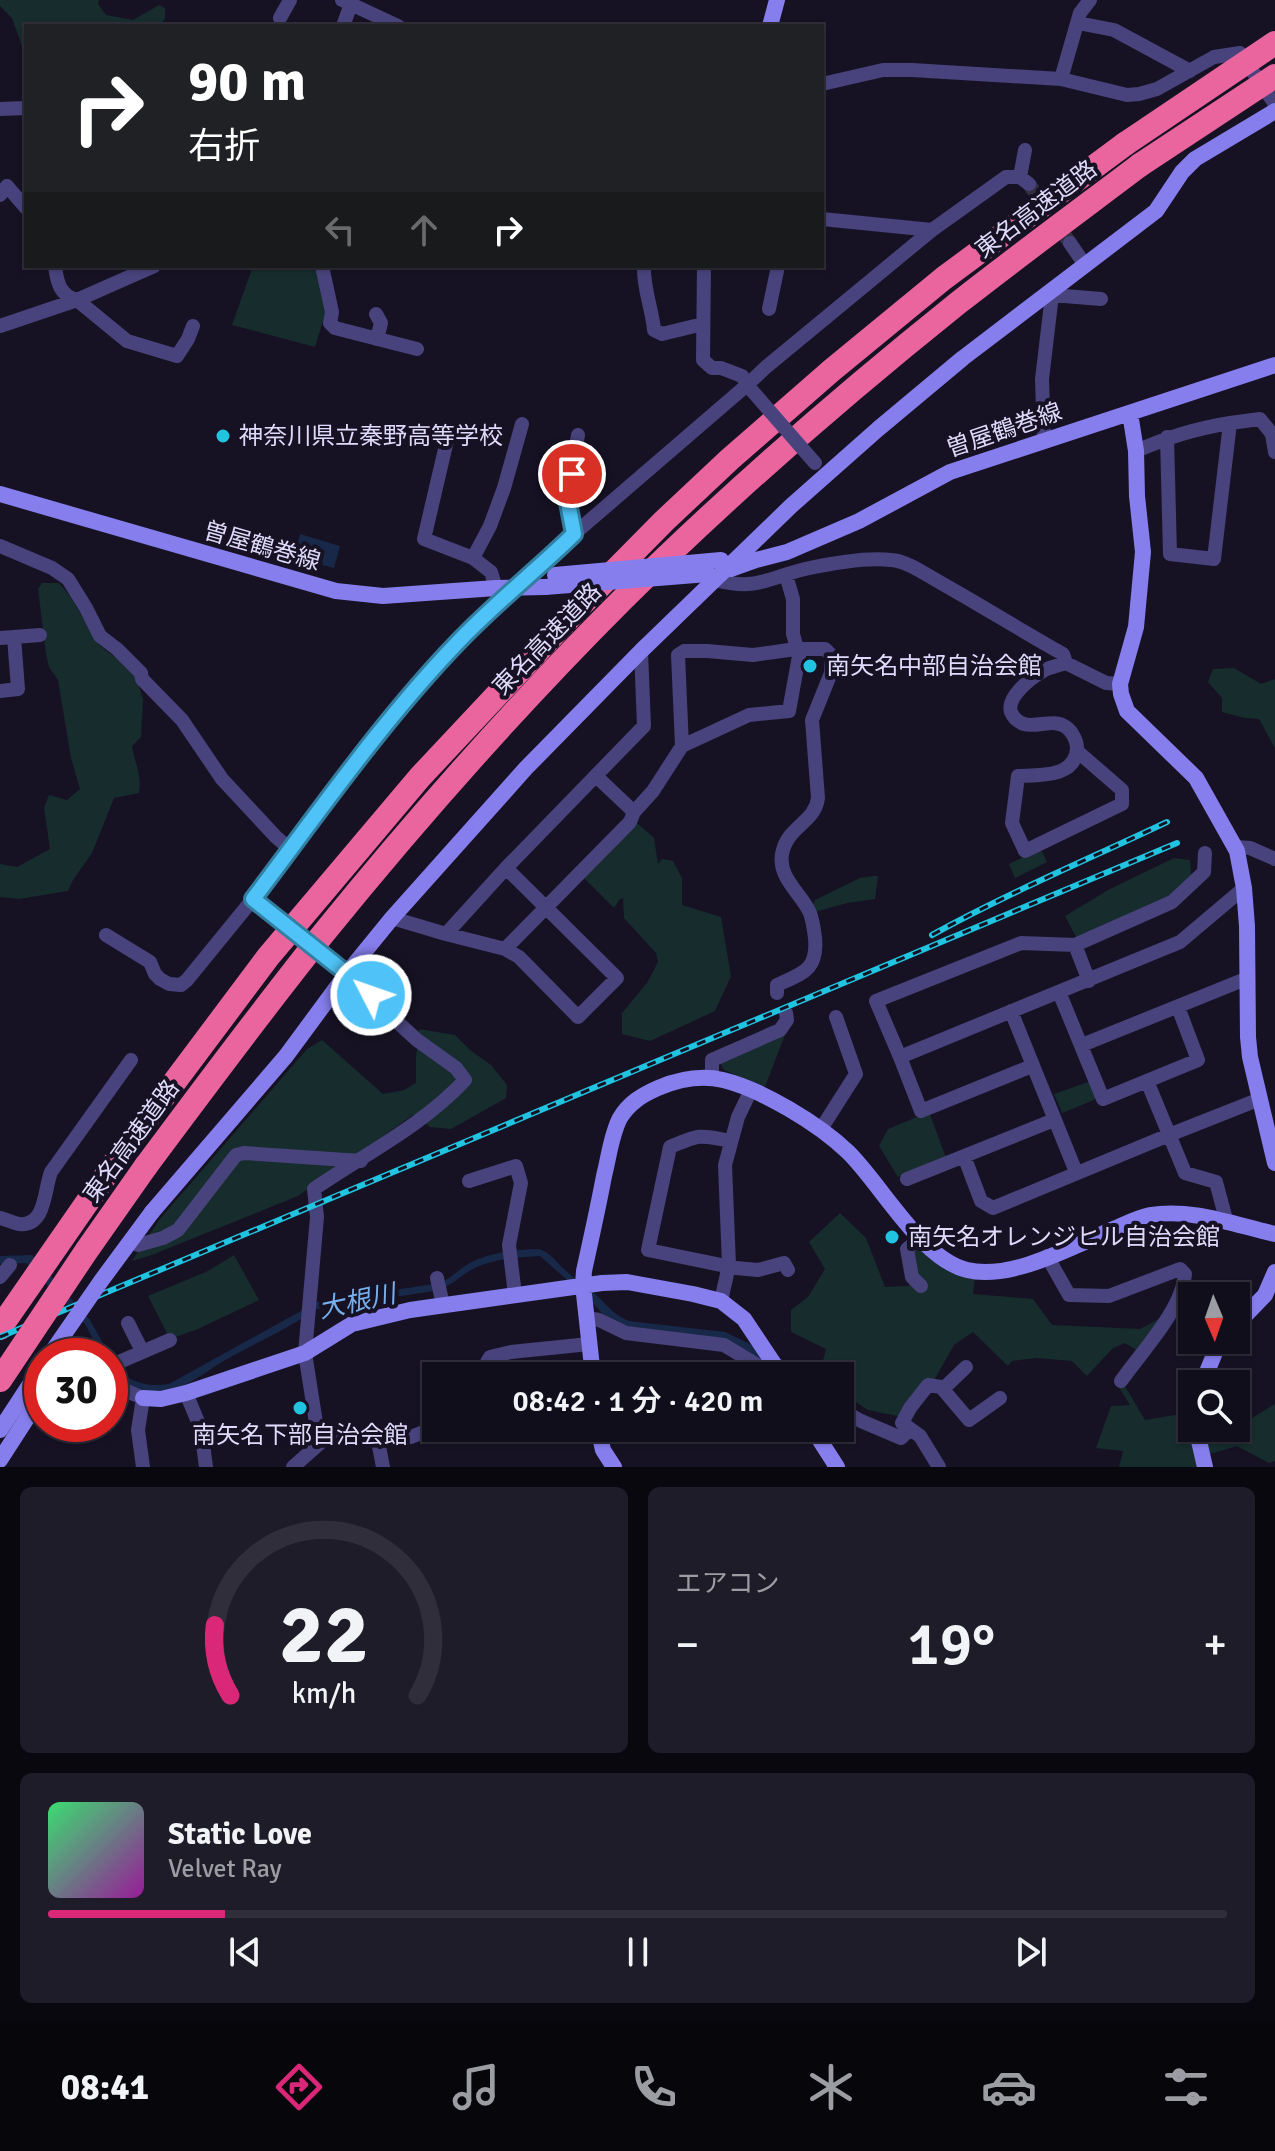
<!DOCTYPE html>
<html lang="ja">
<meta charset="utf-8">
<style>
:root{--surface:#100e1b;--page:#1e1c28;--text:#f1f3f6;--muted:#9c9ca3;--line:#302e3a;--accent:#db2777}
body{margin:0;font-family:Signika,"Noto Sans JP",sans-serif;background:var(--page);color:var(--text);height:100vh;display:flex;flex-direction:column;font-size:30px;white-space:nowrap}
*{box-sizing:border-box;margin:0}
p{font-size:26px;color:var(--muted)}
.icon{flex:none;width:44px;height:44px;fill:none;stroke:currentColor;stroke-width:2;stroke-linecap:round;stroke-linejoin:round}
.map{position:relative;height:1467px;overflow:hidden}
.details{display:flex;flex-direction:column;gap:20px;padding:20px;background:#09080f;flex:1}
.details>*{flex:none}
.hud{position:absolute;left:24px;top:24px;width:800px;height:244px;border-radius:0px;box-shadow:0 2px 6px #0004,0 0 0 2px var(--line);background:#202124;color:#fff;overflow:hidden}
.needle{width:52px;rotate:178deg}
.tools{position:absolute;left:1178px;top:1282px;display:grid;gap:16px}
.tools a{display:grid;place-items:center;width:72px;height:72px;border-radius:0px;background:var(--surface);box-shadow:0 2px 6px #0004,0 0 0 2px var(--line);font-size:40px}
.speed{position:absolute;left:24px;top:1338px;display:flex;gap:16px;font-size:40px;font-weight:700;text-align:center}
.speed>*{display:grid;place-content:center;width:104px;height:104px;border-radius:50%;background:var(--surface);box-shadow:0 2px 6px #0004,0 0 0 2px var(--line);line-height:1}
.speed .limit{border:12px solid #d22;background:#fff;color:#111}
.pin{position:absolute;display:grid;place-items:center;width:68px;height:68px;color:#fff;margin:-34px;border:4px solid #fff;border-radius:50%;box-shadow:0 2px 8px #0007}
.me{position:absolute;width:88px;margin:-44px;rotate:311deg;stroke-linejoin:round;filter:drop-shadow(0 0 6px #0008)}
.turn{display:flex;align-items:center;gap:28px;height:168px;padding:0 32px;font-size:36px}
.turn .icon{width:104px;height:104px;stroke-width:2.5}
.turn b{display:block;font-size:56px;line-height:68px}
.lanes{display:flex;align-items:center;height:76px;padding:0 32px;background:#0003;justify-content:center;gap:40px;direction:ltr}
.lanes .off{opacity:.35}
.big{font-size:60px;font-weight:600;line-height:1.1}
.details .tile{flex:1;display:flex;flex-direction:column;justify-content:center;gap:12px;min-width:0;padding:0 28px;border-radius:12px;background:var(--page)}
.details .dial{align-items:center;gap:0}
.dial svg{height:208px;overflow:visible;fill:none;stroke:var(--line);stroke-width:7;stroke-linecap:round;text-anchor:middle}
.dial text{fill:var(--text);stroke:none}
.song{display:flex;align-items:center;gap:24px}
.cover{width:96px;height:96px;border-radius:12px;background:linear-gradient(135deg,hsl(140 70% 55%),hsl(300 70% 35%))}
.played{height:8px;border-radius:4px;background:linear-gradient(90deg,var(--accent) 15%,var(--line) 15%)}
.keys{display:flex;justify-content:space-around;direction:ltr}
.heat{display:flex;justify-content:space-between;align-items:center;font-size:44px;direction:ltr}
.details .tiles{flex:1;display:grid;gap:20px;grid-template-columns:1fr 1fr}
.tile:last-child{grid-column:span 2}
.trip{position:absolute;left:422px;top:1362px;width:432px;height:80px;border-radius:0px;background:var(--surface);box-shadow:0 2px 6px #0004,0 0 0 2px var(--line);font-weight:600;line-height:80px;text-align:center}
.dock{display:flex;height:128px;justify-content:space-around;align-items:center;background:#06060b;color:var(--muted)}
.dock .icon{width:56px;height:56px}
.dock .selected{color:var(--accent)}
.dock b{font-size:36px;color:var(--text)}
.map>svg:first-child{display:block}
.green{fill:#162c2d}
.water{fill:#172848}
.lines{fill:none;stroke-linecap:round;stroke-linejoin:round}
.street-tunnel{stroke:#343044;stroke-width:14;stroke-dasharray:14 7;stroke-linecap:butt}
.street{stroke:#48437c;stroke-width:14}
.secondary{stroke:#867eed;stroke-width:16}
.highway{stroke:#ea659e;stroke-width:24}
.rail-casing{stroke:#20c4e0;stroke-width:6}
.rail{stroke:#161224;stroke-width:3;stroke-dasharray:9;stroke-linecap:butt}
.street-bridge{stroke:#48437c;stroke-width:14}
.secondary-bridge{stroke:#867eed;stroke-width:16}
.highway-bridge{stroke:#ea659e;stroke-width:24}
.route-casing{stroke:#337fa1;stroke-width:20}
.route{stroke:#4fc3f7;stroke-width:14}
.poi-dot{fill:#20c4e0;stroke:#161224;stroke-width:3}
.labels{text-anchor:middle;stroke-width:8;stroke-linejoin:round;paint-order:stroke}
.street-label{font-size:24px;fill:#dfdafa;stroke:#161224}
.poi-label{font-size:24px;fill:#dfdafa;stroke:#161224;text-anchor:start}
.water-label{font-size:26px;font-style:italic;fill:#76b0ec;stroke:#161224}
</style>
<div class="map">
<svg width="1275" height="1467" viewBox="0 0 1275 1467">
<rect width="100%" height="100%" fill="#161224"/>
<path class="green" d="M 0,0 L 99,0 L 98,4 L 106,15 L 133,20 L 159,5 L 165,8 L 165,18 L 160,26 L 26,26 L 26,50 L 23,49 L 12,18 L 0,6 Z
M 253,266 L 317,266 L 326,311 L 315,347 L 232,325 Z
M 42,583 L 59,583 L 70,596 L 100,646 L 135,672 L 143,700 L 141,737 L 132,746 C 135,765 142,773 139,793 L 114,798 L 92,853 L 73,880 L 68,891 L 19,899 L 0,897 L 0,864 L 17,867 L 50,849 L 44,808 L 49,795 L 67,800 L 80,789 L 71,758 L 58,680 L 49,667 L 46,654 L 38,589 Z
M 1234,668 L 1261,684 L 1275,679 L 1275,748 L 1259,719 L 1245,718 L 1222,712 L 1222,698 L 1208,682 L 1213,669 Z
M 637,823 L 654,838 L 658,864 L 662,859 L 673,861 L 682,878 L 682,905 L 721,917 L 731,976 L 715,1011 L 650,1041 L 622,1034 L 622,1013 L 647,983 L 658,962 L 656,953 L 624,918 L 623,898 L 620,899 L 614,908 L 582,876 Z
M 1041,849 L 1047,862 L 1015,878 L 1009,864 Z
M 1174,858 L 1190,860 L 1192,884 L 1172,902 L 1076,937 L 1065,916 L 1110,889 Z
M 873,876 L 878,876 L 875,899 L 847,903 L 815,912 L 812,907 L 815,900 L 860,878 Z
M 419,1029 L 455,1035 L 470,1050 L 491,1065 L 507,1085 L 506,1098 L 451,1129 L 430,1127 L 413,1115 L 298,1196 L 149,1256 L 132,1261 L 159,1220 L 307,1049 L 322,1040 L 383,1094 L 404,1090 L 416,1083 L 416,1058 Z
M 786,1032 L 765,1087 L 724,1070 L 719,1061 Z
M 1091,1081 L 1097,1095 L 1094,1100 L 1062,1113 L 1054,1094 Z
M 929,1112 L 946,1158 L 898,1177 L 879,1146 L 888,1129 Z
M 840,1213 L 866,1238 L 885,1287 L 909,1286 L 911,1251 L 918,1247 L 975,1277 L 973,1294 L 1033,1299 L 1052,1325 L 1140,1329 L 1172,1312 L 1123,1383 L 1145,1420 L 1192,1412 L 1192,1428 L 1236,1428 L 1236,1384 L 1240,1383 L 1244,1423 L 1275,1404 L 1275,1461 L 1269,1463 L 1237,1446 L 1203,1456 L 1205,1467 L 1119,1467 L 1123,1451 L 1096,1448 L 1111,1406 L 1130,1405 L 1115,1381 L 1141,1353 L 1125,1343 L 1113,1348 L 1087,1376 L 1072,1361 L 1036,1358 L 1012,1361 L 1008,1366 L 973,1332 L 954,1345 L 912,1419 L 868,1410 L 840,1392 L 840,1376 L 819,1376 L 826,1349 L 791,1332 L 791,1310 L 808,1297 L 825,1269 L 809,1242 Z
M 234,1255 L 259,1300 L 198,1329 L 170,1339 L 148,1296 L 208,1271 Z"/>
<path class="water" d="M 300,534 L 340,546 L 334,568 L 294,557 Z
M 539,1249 C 550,1252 556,1262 564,1269 C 573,1278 584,1285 594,1293 C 608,1305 612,1314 629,1321 L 725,1332 L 806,1371 L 813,1376 L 797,1376 L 724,1342 L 633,1330 L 608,1320 L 591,1301 L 540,1256 C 518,1257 488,1259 469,1271 C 454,1281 453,1285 434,1291 L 317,1309 C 289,1328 258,1342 229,1358 C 209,1369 190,1386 168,1391 C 145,1395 126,1387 110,1372 L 110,1357 C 123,1380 142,1388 169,1384 L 317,1302 L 440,1283 C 451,1278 458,1270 468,1264 C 489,1252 516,1250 539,1249 Z
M 32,1255 L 90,1320 L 110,1356 L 102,1356 L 85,1324 L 26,1263 L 0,1264 L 0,1256 Z"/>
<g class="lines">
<path class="street-tunnel" d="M 1029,184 L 1070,243"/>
<path class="street" d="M 342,0 L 398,26
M 280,18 L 290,0
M 1078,23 L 1114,30 L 1190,71
M 343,26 L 351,4
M 1061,79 L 1080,13 L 1090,0
M 822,84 L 883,70 L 912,70 L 1061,79 L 1127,95 L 1139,94 L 1157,89 L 1214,57 L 1240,53 L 1275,104
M 0,109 L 26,108
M 1020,177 L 1025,150
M 0,195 L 7,186 L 26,208
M 822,219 L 932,230
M 1070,243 L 1085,265
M 55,266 C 57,282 60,296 77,300 L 127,341 L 177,356 L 188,339 L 193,326
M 322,266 L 332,312 L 330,323 L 335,328 L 417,349
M 644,266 C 643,288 652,308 654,330 L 662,334 L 703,324
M 704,266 L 703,360 L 712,368 L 721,368 L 742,376 L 747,385 L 761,401
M 769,309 L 778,266
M 376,314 L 381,323 L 377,339
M 0,326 L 77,300 L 154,266
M 1230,423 L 1260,419 L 1272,434 L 1275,452
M 449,432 L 424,539 L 473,558 L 491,572 L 496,588
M 1044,441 L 1042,379 L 1052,295 L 1101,299
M 1136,451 C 1169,437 1194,429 1230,423 L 1214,559 L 1170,554 L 1167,437
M 574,534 L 567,497 L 578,435
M 0,546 L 52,568 L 68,579 L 86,608 L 100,636 L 117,649 L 141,673 L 142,679 L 182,720 L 222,779 L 276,837 L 291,850
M 473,558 L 490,526 L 504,488 L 522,424
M 716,580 C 756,591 768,578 805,569 C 828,564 867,557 891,560 C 908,561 926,575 941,583 C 982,606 1022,631 1063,654 L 1066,663
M 14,637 L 40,635
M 0,638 L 14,637 L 18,689 L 0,691
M 682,746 L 678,655 L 684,651 L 707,651 L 753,655 L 796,649 L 825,649 L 832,656 L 831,673 L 812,720 L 818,798 C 815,823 787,826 782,854 C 778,878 801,893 810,913 C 813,921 814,930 815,938 C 818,970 803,973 777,985 L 777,993
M 1077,751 L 1122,790 L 1122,804 L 1025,851 L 1012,823 L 1018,776 C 1039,775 1076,778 1077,748 C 1077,741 1072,731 1066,727 C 1054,718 1037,728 1024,724 C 1018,722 1013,717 1011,712 C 1006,697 1031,678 1043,671 C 1049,667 1058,666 1066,663 L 1106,683 L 1120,684
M 596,776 L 634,812
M 1236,847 L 1250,848 L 1275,859
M 392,918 L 446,934 L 505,949 L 519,957 L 578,1017 L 617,978 L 506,868
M 446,934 L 506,868 L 644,726 L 641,651
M 106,935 L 150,962 L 155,974 L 160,979 L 169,984 L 181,985 L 187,980 L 253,899 L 329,797 L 392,717 L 458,642 L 574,534 L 747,385 L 766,367 L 932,230 L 1006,177 L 1020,177 L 1029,184
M 1075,945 L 1089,981
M 505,949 L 630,822 L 634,812 L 653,791 L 682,746 L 749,715 L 789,711 L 799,656 L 793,634 L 793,599 L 786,575
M 1059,992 L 1103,1099 L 1198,1060 L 1178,1007
M 1011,1011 L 1076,1172
M 1082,1045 L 1248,978
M 900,1057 L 1180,942 L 1244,888
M 1032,1066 L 921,1111 L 900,1057 L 876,1001 L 1021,943 L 1075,945 L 1172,902 L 1204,872 L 1205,853
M 712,1078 L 712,1060 L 780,1030 L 787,1020 L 786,1013
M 1147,1081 L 1185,1173 L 1216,1182 L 1227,1223
M 821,1129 L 856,1074 L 836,1017
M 730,1141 C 699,1134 698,1135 670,1147 L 648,1250 L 736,1268 L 758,1270 L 784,1263 L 788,1270
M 964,1156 L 981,1201 L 993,1208 L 1169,1135 L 1260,1099
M 907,1179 L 1054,1120
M 469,1181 L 516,1166 L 521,1183 L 509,1245 L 515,1295
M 0,1218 C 6,1219 13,1223 19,1224 C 46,1227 44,1190 51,1172 L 131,1060
M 920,1238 L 907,1249 L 912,1277 L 921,1286
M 138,1245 L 163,1238 L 178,1230 L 236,1155 L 244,1153 L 361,1161
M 1047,1256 L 1069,1295 L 1109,1296 L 1180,1269 L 1185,1274 C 1182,1310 1142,1351 1121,1381
M 0,1277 L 10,1265
M 437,1278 L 443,1305
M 721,1301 L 729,1265 L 725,1165 L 738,1117 L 751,1090
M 588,1318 L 599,1320 L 626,1333 L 724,1345 L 767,1371 L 780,1373
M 128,1323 L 142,1351
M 110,1366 L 170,1340
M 488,1376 L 487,1362 L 490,1357 L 511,1352 L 589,1344
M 110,1384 L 143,1398 L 138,1430 L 143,1467
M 943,1389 L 966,1367
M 186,1393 L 201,1429 L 206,1467
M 840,1409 L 861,1421 L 901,1438 L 909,1430
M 322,1437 L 317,1429 L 305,1353 L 317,1217 L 314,1189 C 365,1154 422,1126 465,1080 L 456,1068 L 417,1040 L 393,1018 L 348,972 L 341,969
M 322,1437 L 330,1437 L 348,1441 L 371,1440 L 378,1441 L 411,1437 L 436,1427
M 378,1441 L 383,1467
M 293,1467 L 320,1443 L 322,1437
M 939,1467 L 920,1436 L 902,1423 L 910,1408 L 928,1385 L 941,1387 L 969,1420 L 1000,1398"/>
<path class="secondary" d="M 770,26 L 777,0
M 1130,413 L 1136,451 L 1137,496 L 1143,552 L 1136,627 L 1120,684 L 1121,694 L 1127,711 L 1196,778 L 1237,851 L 1244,888 L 1247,926 L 1248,1037 L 1250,1057 L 1275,1163
M 0,494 L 336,591 L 383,596 L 496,588 L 545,587
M 731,569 L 756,560 L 787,552 L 859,521 L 950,472 L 1275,365
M 152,1212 L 286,1056 L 348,972 L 392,918 L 526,768 L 641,651 L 791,506 L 878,429 L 963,358 L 1156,211 L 1182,172 L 1195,159 L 1275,111
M 1236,1325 L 1265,1295 L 1275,1272
M 593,1376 L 583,1285 L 584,1271 C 591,1239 598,1208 604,1176 C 609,1157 611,1135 620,1118 C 629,1103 642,1095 658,1088 C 677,1080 701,1075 723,1080 C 761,1089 819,1124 848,1152 C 881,1184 921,1259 967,1270 C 1012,1281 1075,1245 1116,1228 C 1127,1223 1139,1217 1150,1215 C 1192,1208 1235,1225 1275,1234
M 1202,1384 L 1216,1350 L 1223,1340
M 143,1398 L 161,1399 L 186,1393 L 305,1353 L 352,1324 L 410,1310 L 602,1283 L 627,1282 L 693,1294 L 721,1301 L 744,1319 L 782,1376
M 598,1428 L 603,1450 L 614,1467
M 812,1428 L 837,1467
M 1196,1428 L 1205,1467
M 0,1430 L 42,1366
M 0,1460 L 42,1395"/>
<path class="highway" d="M 146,1166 C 204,1088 262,1010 323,934 C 417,818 517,705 622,600 C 728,495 842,396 958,303 C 1018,256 1079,211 1140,165
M 0,1328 L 122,1152 L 268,957 L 420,777 L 584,602 L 664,521 L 730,459 L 832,370 L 944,278 L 1125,144"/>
<defs>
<path id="rail" d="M 932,935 C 1008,893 1089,859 1167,822
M 0,1337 L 1177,843"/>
</defs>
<use href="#rail" class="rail-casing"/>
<use href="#rail" class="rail"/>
<path class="street-bridge" d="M 761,401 L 815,463
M 263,905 L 341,969"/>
<path class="secondary-bridge" d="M 555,575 L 721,560
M 545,587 L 708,574
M 49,1356 L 101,1281 L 152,1212"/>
<path class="highway-bridge" d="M 1125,144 L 1275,43
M 1140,165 L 1275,76
M 0,1380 L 87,1250 L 146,1166"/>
</g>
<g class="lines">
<defs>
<path id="route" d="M 371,995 L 348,972 L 341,969 L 253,899 C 319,812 382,721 458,642 C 494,604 536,571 574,534 L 567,497 L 572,474"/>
</defs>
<use href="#route" class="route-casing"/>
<use href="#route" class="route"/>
</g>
<g class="poi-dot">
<circle cx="223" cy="436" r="8"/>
<circle cx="810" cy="666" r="8"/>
<circle cx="892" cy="1237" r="8"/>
<circle cx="300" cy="1408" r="8"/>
</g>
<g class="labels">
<g class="street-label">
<text transform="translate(1036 209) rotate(-37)" y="8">東名高速道路</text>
<text transform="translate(1004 430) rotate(-19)" y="8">曽屋鶴巻線</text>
<text transform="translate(262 546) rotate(16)" y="8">曽屋鶴巻線</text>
<text transform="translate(547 639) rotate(-46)" y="8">東名高速道路</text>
<text transform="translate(131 1141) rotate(-54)" y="8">東名高速道路</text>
</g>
<g class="poi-label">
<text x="239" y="444">神奈川県立秦野高等学校</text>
<text x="826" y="674">南矢名中部自治会館</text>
<text x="908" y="1245">南矢名オレンジヒル自治会館</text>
<text x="300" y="1443" text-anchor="middle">南矢名下部自治会館</text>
</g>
<g class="water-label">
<text transform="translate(357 1301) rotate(-12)" y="9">大根川</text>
</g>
</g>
</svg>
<div class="tools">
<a><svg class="needle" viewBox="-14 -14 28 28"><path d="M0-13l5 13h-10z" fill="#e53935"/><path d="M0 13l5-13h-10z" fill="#9c9ca3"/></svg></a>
<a><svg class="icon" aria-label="search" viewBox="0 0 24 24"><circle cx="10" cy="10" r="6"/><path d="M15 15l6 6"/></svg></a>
</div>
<div class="speed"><div class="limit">30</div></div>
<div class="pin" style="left:572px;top:474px;background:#d93025"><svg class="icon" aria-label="arrive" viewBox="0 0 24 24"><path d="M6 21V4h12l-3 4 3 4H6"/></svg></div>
<svg class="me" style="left:371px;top:995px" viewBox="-20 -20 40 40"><circle r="17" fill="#4fc3f7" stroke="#fff" stroke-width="3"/><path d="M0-11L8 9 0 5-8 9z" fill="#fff"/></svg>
<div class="trip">08:42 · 1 分 · 420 m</div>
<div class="hud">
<div class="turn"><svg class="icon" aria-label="right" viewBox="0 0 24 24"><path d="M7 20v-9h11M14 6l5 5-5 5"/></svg><div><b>90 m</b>右折</div></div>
<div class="lanes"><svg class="icon off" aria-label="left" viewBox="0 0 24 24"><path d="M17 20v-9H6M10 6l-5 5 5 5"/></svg><svg class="icon off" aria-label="ahead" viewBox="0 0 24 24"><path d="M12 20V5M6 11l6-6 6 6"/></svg><svg class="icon" aria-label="right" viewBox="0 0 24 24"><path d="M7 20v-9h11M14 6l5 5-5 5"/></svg></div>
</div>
</div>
<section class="details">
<div class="tiles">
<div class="tile dial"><svg viewBox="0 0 100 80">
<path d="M14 69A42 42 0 1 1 86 69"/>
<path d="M14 69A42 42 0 0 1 8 42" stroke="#db2777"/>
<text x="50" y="56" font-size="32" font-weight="700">22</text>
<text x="50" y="72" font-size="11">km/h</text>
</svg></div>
<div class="tile"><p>エアコン</p>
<div class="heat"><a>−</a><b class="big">19°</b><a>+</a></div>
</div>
<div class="tile">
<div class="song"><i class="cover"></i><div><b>Static Love</b><p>Velvet Ray</p></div></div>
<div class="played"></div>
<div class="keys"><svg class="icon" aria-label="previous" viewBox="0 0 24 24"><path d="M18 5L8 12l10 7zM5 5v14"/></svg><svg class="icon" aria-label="pause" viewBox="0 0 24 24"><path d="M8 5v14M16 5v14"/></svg><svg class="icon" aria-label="next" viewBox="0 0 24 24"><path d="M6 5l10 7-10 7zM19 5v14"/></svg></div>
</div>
</div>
</section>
<nav class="dock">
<b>08:41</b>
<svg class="icon selected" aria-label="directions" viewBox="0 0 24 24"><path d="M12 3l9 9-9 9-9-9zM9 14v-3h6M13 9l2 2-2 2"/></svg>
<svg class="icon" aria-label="music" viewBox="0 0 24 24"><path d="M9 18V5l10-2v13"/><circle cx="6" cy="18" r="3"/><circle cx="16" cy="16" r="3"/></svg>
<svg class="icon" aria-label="phone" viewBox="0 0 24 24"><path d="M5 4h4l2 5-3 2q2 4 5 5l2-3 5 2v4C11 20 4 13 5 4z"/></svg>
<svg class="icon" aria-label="climate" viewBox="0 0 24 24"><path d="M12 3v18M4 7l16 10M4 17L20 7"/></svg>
<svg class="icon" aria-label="car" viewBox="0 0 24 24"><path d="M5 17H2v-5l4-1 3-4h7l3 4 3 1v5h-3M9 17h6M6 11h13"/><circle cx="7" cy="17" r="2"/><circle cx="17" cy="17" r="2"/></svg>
<svg class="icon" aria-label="filters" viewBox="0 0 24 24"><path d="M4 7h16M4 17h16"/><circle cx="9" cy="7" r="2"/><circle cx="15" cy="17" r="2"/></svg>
</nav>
